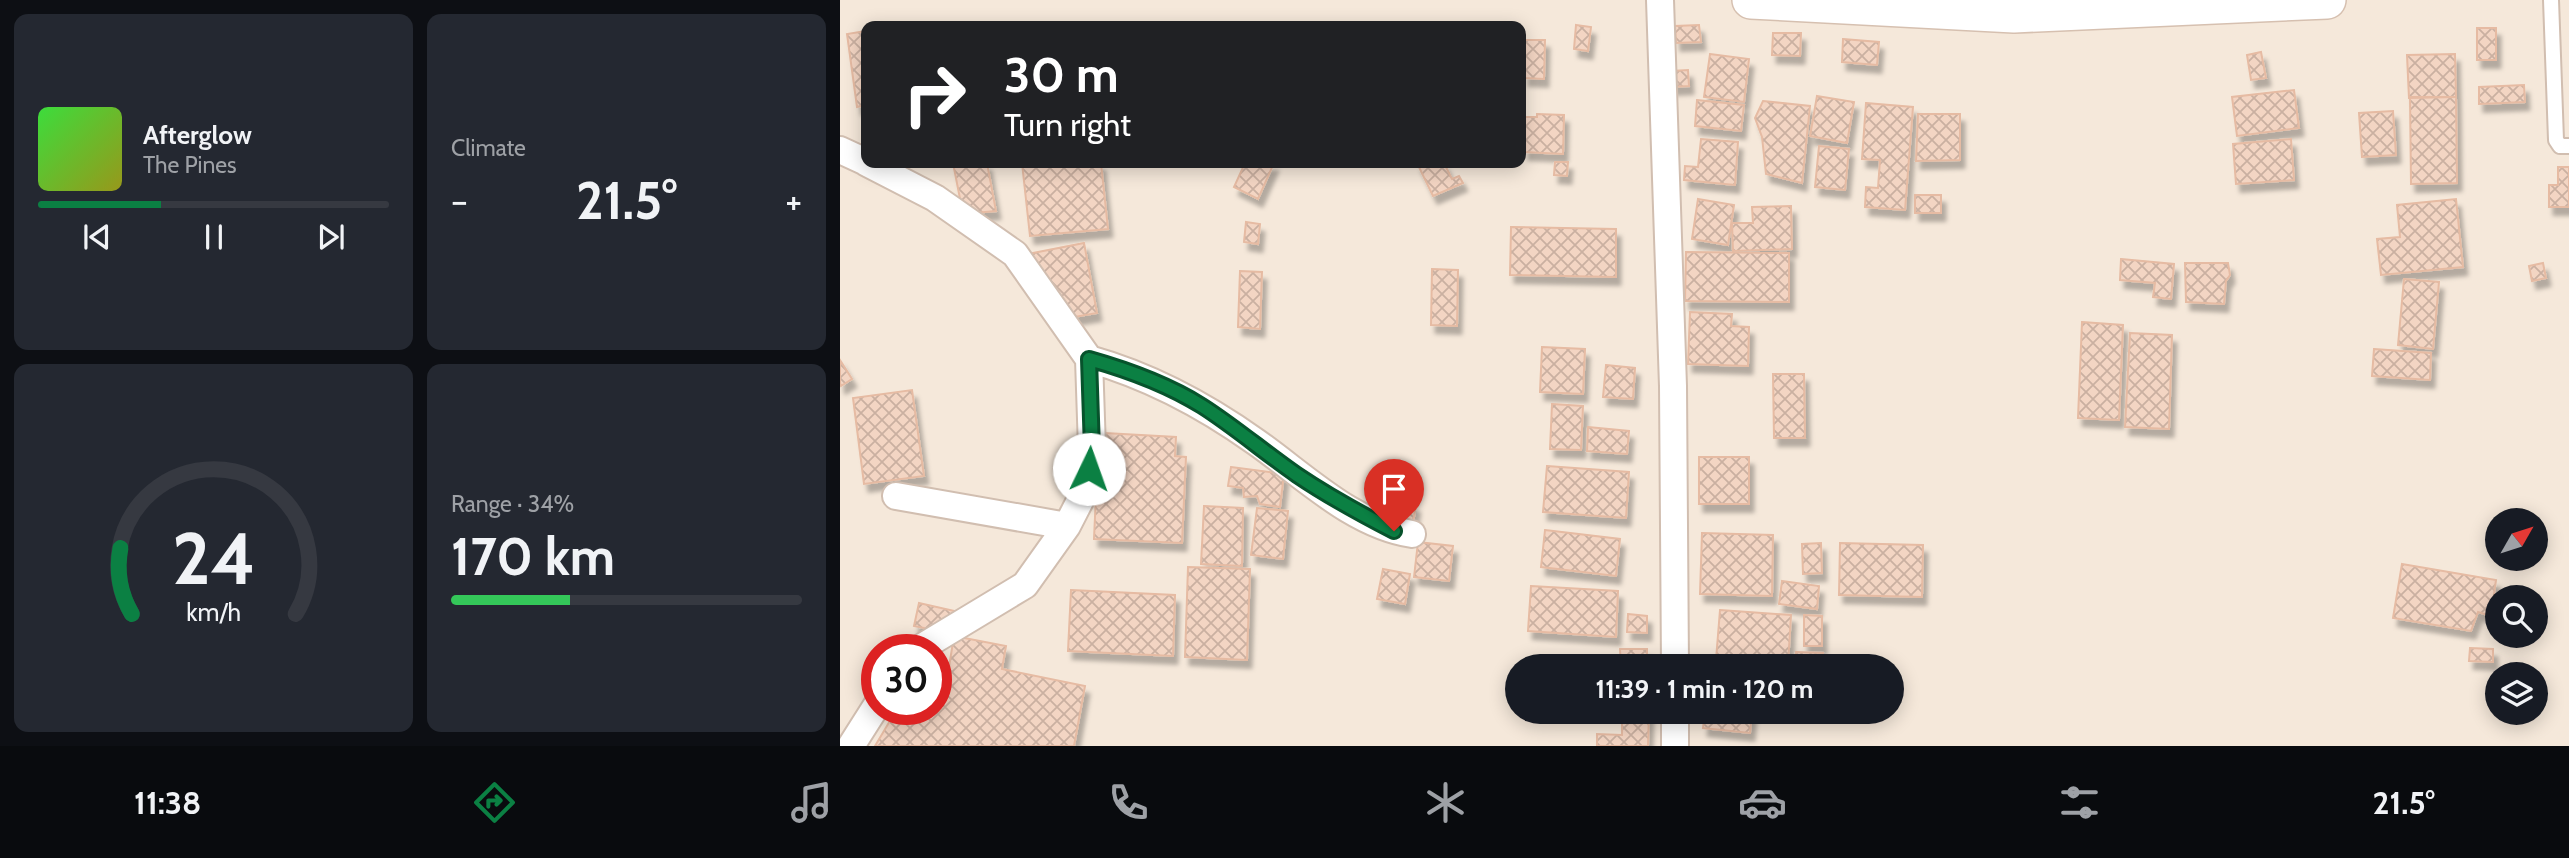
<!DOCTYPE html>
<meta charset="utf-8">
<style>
:root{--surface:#171b24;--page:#242831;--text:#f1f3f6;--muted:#9ea1a6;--line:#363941;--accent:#0b8043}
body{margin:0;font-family:Cabin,sans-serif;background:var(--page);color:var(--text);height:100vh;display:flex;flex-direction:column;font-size:26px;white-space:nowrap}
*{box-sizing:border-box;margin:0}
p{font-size:23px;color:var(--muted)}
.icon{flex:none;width:38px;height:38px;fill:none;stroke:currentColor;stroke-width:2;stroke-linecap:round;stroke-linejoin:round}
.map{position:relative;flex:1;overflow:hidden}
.side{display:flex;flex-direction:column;gap:14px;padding:14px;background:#0d0f14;width:840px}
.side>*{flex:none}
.guide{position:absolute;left:21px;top:21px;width:665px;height:147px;border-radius:14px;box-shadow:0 4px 18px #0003;background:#202124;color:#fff;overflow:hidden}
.needle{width:46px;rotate:51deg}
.buttons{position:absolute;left:1645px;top:508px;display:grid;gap:14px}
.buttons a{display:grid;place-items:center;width:63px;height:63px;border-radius:50%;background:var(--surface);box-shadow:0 4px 18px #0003;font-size:35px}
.speed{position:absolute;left:21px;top:634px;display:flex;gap:14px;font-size:35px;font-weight:700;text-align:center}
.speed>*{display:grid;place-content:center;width:91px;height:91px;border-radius:50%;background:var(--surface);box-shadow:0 4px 18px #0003;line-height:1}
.speed .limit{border:10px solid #d22;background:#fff;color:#111}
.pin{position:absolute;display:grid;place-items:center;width:60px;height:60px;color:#fff;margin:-72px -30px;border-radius:50% 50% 50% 0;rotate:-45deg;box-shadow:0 0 7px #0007}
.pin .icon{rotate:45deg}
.me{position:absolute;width:77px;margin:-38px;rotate:3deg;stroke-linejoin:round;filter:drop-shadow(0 0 5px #0008)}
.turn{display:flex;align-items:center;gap:24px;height:147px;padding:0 28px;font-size:32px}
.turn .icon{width:91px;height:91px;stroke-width:2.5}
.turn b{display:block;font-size:49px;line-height:60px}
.big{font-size:52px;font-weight:700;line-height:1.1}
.side .tile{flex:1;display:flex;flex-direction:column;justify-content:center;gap:10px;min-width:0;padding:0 24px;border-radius:14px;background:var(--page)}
.side .dial{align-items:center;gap:0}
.dial svg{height:182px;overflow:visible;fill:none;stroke:var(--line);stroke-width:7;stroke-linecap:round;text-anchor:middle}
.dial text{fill:var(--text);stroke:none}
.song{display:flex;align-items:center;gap:21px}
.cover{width:84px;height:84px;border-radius:10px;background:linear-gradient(135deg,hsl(120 70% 55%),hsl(60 70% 35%))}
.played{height:7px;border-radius:4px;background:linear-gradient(90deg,var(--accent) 35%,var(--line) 35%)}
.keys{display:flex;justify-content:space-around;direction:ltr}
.heat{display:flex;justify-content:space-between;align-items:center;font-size:38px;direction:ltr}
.charge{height:10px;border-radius:5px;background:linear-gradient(90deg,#34c759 34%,var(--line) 0)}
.side .tiles{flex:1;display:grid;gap:14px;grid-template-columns:repeat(2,1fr)}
.trip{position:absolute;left:665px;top:654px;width:399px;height:70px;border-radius:35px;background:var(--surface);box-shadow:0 4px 18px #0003;font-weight:700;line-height:70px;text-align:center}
.menu{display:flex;height:112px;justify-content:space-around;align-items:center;background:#090b0e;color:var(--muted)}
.menu .icon{width:49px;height:49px}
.menu .current{color:var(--accent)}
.menu b{font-size:32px;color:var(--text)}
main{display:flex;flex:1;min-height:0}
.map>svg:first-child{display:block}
.residential{fill:#f5e8da;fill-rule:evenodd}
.building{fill:url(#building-cross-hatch);stroke:#e6bba3;stroke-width:2;filter:url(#shadow)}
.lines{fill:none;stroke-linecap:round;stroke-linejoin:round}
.lane-casing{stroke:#d1beb0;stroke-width:18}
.street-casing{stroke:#d1beb0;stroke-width:30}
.secondary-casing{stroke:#d6c0b0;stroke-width:40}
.lane{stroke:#fff;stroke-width:14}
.street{stroke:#fff;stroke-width:26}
.secondary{stroke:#fff;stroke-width:37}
.route-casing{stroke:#07532c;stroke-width:18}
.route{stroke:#0b8043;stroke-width:12}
</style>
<main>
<section class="side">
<div class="tiles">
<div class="tile">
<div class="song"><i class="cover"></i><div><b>Afterglow</b><p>The Pines</p></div></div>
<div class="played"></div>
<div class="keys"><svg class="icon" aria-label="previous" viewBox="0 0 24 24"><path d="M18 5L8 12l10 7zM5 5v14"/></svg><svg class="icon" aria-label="pause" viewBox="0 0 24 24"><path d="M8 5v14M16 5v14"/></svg><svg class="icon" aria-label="next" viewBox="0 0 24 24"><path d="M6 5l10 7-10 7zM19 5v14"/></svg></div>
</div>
<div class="tile"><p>Climate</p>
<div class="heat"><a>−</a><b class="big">21.5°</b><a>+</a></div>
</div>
<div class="tile dial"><svg viewBox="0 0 100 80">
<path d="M14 69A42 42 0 1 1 86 69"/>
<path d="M14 69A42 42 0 0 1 9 40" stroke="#0b8043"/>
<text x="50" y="56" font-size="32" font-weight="700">24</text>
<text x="50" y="72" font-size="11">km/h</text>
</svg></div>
<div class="tile"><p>Range · 34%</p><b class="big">170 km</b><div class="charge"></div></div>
</div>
</section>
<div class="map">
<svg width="1729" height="746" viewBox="0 0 1729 746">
<defs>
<pattern id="building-cross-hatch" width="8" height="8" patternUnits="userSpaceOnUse" patternTransform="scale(1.75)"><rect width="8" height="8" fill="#f3d5c3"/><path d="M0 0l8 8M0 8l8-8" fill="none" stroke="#cab0a1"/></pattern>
<filter id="shadow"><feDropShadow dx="4.5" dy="8" stdDeviation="2" flood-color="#0004"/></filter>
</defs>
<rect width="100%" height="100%" fill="#fdf6ec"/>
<path class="residential" d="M 0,0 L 1729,0 L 1729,746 L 0,746 ZM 26,26 L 681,26 L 681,163 L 26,163 ZM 1657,520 L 1696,520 L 1696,558 L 1657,558 ZM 1657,597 L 1696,597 L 1696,635 L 1657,635 ZM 37,649 L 96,649 L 96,709 L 37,709 ZM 677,667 L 1052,667 L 1052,712 L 677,712 ZM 1657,674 L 1696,674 L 1696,712 L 1657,712 Z"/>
<path class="building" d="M 736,25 L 751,27 L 748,51 L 734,49 Z
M 859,25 L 861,42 L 836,43 L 835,26 Z
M 1637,28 L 1656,28 L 1656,60 L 1637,60 Z
M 26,31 L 26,105 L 17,107 L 7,34 Z
M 933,33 L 961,33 L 960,56 L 932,55 Z
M 1003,39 L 1039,42 L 1037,65 L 1002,62 Z
M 685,40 L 705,40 L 704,79 L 684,78 Z
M 1421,52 L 1426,78 L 1411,80 L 1407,55 Z
M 870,54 L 909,59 L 904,102 L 864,97 Z
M 1615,54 L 1616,97 L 1569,98 L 1567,55 Z
M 848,70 L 849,86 L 831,87 L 831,71 Z
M 1684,85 L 1685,102 L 1639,104 L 1639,87 Z
M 1454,90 L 1459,128 L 1397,136 L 1392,97 Z
M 977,96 L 1014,102 L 1007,143 L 970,136 Z
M 1570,97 L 1616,97 L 1617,183 L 1571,184 Z
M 857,100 L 904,105 L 901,131 L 855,126 Z
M 923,101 L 970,106 L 962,183 L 926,174 L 922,137 L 915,118 Z
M 1026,103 L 1073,107 L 1065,210 L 1025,207 L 1026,187 L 1038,188 L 1040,160 L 1022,159 Z
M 1553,111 L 1556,155 L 1522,157 L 1519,113 Z
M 697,114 L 724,115 L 723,154 L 684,152 L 685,117 L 697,117 Z
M 1078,114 L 1120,114 L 1120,160 L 1076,161 Z
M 861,139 L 898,142 L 895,185 L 844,180 L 845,166 L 858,167 Z
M 1451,139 L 1454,180 L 1396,184 L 1393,144 Z
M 979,146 L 1009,149 L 1005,190 L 975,187 Z
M 715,162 L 728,162 L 727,176 L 714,175 Z
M 113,163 L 147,163 L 156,211 L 123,214 Z
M 182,163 L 261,163 L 268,229 L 190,236 Z
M 405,163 L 434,163 L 418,199 L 394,187 Z
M 577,163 L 604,163 L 612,179 L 619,176 L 623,183 L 593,196 Z
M 1718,167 L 1729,167 L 1729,207 L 1709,207 L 1709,185 L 1718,185 Z
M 1075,195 L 1101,195 L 1101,213 L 1075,213 Z
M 858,199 L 894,205 L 888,245 L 852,239 Z
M 1616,199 L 1623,267 L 1541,275 L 1537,239 L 1560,237 L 1557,205 Z
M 951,206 L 952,249 L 893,251 L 892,223 L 913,223 L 912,207 Z
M 406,222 L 420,224 L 418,244 L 404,242 Z
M 671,227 L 776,229 L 776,277 L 670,275 Z
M 244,243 L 257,313 L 229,318 L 188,254 Z
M 846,252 L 949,253 L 949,302 L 845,301 Z
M 1281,259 L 1334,264 L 1331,299 L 1313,297 L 1315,283 L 1280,280 Z
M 1345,263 L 1388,263 L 1390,275 L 1386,281 L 1384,304 L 1346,302 Z
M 1703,263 L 1706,278 L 1692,281 L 1689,266 Z
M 592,269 L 618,270 L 617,326 L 591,325 Z
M 400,271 L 422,272 L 420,329 L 398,327 Z
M 1564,279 L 1599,282 L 1593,349 L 1558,345 Z
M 850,312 L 892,314 L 891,326 L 909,327 L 908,366 L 848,364 Z
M 1242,322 L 1283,325 L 1279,420 L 1238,418 Z
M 1290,333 L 1332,335 L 1329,429 L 1285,427 Z
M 702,347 L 745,349 L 743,394 L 700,392 Z
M 1534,349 L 1591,353 L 1590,380 L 1532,376 Z
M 0,360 L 12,379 L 1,386 L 0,383 Z
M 766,365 L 795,368 L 793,399 L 763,397 Z
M 933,374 L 964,374 L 965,438 L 934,438 Z
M 72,390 L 84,476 L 24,484 L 13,398 Z
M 712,404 L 743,406 L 741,450 L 710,449 Z
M 748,427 L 789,431 L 787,454 L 747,451 Z
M 265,433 L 336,437 L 335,456 L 346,457 L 342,543 L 254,539 L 258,450 L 264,447 Z
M 859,457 L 909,457 L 909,504 L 859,504 Z
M 707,466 L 789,472 L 786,518 L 703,512 Z
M 391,467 L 444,474 L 440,507 L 420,504 L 417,496 L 404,497 L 403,488 L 388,486 Z
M 559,502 L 576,505 L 573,523 L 556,521 Z
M 364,506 L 403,508 L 402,566 L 361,564 Z
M 417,508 L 448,511 L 443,559 L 411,555 Z
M 705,530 L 780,539 L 776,576 L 701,567 Z
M 862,533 L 933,535 L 932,596 L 860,594 Z
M 578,542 L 613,546 L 609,581 L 574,577 Z
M 981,543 L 982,573 L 963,574 L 962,544 Z
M 1000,543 L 1083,545 L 1082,597 L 999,595 Z
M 1562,564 L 1656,580 L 1651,616 L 1638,612 L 1631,631 L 1553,618 Z
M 348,567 L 410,569 L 407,660 L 345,657 Z
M 543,569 L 570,574 L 565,604 L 537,599 Z
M 942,581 L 979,586 L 977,609 L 939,604 Z
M 691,586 L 778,591 L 776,637 L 688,631 Z
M 231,590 L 335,595 L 333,656 L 228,651 Z
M 79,603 L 119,612 L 98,631 L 74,626 Z
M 880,610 L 951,615 L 948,665 L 876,660 Z
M 788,614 L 807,616 L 807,633 L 787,632 Z
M 964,615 L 982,616 L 982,646 L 964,646 Z
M 114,636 L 166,646 L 162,669 L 245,686 L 234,746 L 35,746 L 57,709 L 96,709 L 96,665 L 109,667 Z
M 1630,648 L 1653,649 L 1653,662 L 1629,661 Z
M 780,649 L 807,649 L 807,667 L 781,667 Z
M 956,652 L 983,653 L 982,667 L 955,667 Z
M 782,712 L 809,712 L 808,746 L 757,746 L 757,734 L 782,735 Z
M 865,712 L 912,712 L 910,733 L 863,728 Z"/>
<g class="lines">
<defs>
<path id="lane" d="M 1711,0 L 1716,140 L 1720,146 L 1729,146"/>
<path id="street" d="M 820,0 L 833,386 L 835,667
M 0,150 L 26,162
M 27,163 L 95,198 L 175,254 L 249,359 L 252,449 L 246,489 L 227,526 L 185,585 L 79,649
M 249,359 C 310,376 364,405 416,442 C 463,475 513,525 572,534
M 56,496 L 227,526
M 835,712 L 835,746
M 11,746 L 37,705"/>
<path id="secondary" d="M 911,0 L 1174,14 L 1487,0"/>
</defs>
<use href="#lane" class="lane-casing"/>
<use href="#street" class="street-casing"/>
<use href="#secondary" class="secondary-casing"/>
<use href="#lane" class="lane"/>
<use href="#street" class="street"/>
<use href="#secondary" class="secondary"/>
</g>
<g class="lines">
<defs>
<path id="route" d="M 249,469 L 252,449 L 249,359 C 288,370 327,384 362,406 C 395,427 425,453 457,475 C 488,496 521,514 554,531"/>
</defs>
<use href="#route" class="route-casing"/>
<use href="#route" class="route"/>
</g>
</svg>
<div class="buttons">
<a><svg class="needle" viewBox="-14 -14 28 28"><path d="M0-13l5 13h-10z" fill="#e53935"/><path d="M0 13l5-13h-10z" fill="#9ea1a6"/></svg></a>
<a><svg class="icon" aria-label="search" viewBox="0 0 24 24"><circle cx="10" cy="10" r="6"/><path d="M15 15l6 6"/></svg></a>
<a><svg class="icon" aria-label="layers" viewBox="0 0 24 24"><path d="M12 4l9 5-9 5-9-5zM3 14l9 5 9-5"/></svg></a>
</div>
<div class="speed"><div class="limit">30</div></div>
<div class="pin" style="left:554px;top:531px;background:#d93025"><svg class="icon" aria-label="arrive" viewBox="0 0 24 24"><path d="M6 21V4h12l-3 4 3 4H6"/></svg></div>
<svg class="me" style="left:249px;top:469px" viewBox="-20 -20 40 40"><circle r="19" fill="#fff"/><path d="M0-13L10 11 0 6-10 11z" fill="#0b8043"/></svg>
<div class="trip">11:39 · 1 min · 120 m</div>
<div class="guide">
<div class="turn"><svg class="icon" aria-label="right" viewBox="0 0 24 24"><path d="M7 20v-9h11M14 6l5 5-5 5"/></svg><div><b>30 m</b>Turn right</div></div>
</div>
</div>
</main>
<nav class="menu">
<b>11:38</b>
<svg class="icon current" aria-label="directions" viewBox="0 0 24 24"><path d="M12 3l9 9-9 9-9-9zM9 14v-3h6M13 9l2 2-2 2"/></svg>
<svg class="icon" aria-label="music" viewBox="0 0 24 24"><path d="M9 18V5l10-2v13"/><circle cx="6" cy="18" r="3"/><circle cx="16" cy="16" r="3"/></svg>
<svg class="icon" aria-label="phone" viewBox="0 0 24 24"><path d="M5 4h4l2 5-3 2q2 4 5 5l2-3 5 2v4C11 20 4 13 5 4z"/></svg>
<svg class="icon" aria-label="climate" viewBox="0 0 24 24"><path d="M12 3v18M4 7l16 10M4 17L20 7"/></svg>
<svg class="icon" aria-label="car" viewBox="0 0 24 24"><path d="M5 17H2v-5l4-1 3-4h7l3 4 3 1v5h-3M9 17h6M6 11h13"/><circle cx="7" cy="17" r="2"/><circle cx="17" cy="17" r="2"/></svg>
<svg class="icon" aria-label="filters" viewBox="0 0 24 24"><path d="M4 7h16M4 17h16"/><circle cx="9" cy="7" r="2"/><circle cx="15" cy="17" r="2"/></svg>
<b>21.5°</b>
</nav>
